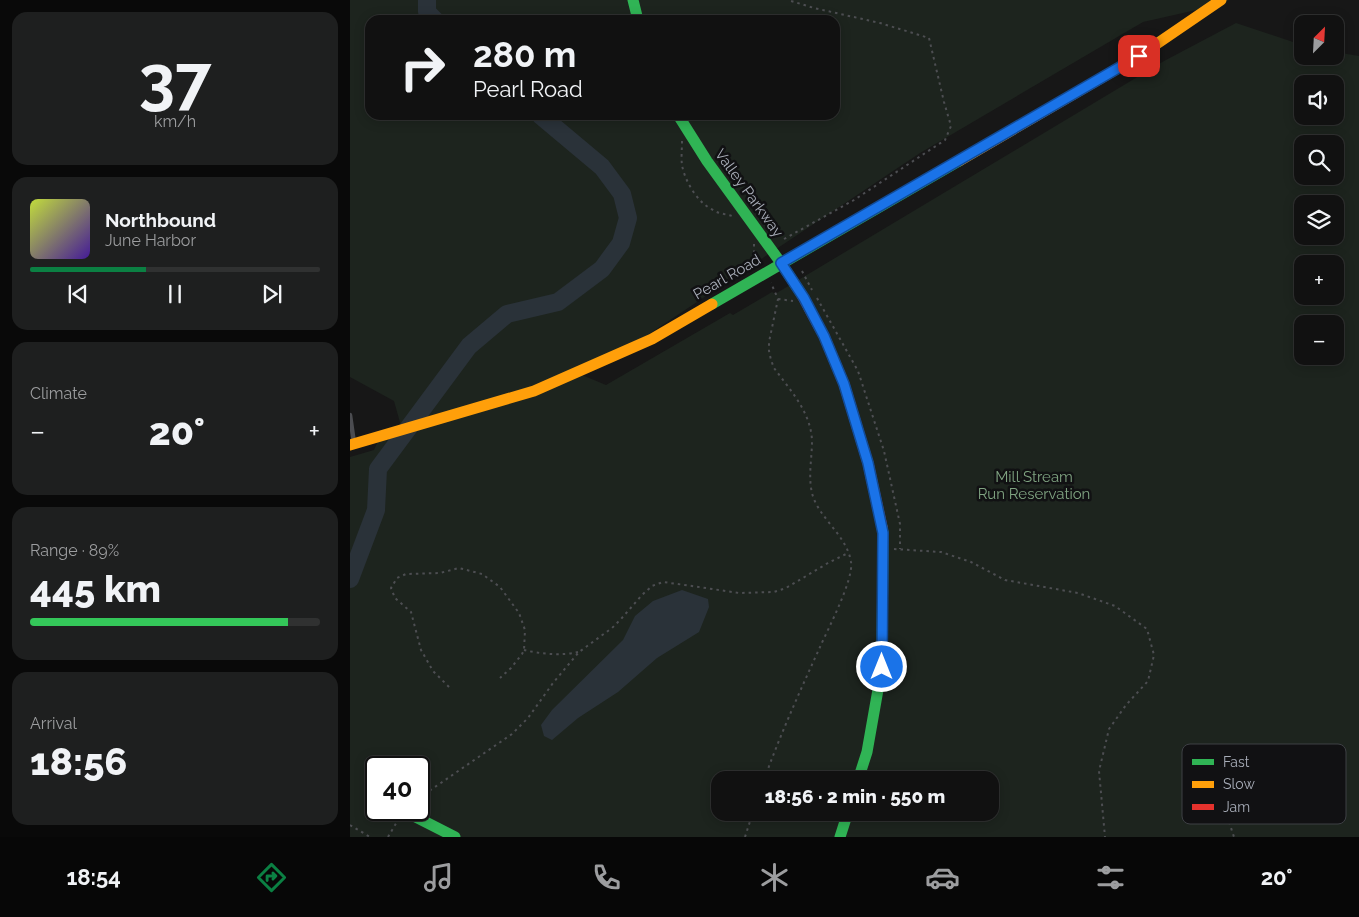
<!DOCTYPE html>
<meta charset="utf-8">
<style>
:root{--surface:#111;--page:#1e1f1f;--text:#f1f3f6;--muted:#9c9d9f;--line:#303131;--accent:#0b8043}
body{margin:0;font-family:Raleway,sans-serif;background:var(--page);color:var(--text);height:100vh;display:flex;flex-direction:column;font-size:19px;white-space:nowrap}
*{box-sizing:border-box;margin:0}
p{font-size:16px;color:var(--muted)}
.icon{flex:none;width:28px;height:28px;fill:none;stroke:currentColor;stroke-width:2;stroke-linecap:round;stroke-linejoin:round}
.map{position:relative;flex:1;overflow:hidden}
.sheet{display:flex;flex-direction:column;gap:12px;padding:12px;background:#090909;width:350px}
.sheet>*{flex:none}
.guide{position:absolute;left:15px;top:15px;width:475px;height:105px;border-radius:15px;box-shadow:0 2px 12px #0003,0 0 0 1px var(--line);background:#111;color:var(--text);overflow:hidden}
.needle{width:32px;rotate:24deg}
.fabs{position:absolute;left:944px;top:15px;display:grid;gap:10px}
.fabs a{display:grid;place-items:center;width:50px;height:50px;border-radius:10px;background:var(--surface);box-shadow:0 2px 12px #0003,0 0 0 1px var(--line);font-size:25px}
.speed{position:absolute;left:15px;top:756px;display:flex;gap:10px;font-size:25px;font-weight:700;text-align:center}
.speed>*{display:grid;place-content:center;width:65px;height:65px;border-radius:50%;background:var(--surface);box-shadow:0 2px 12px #0003,0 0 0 1px var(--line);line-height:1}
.speed .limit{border:2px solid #111;border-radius:8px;background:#fff;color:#111}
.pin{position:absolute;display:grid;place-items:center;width:42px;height:42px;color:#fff;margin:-21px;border-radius:10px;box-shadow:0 2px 8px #0006}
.me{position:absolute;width:55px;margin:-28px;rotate:0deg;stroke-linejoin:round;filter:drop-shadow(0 0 4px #0008)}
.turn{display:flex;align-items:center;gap:18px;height:105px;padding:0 25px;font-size:22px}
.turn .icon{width:65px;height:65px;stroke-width:2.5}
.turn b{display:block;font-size:35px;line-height:42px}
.big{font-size:38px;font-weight:800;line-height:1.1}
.sheet .tile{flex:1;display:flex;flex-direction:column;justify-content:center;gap:8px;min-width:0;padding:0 18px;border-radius:15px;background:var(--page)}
.sheet .dial{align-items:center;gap:0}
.dial b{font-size:65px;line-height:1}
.song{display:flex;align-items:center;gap:15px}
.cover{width:60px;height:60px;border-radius:8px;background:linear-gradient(135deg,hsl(70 70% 55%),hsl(260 70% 35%))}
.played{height:5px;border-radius:2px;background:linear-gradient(90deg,var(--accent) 40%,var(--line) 40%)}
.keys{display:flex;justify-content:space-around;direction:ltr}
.heat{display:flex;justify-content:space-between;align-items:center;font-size:28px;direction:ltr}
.charge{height:8px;border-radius:4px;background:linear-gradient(90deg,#34c759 89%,var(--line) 0)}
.trip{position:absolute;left:361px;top:771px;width:288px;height:50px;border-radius:15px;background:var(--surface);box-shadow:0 2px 12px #0003,0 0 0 1px var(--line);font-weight:800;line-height:50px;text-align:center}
.dock{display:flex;height:80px;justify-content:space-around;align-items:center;background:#070707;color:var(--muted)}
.dock .icon{width:35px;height:35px}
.dock .on{color:var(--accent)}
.dock b{font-size:22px;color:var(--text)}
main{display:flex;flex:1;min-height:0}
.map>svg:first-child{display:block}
.green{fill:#1d241e;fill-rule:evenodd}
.water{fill:#2a3239}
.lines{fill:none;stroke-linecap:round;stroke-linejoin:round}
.river{stroke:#2a3239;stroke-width:18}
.path{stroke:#4d4e52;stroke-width:2;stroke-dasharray:2.5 4;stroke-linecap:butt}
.lane{stroke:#4b4c50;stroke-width:4.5}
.fast{stroke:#30b455;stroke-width:11}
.slow{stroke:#ff9f0a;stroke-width:11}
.jam{stroke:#e5322d;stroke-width:11}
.route-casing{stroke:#114b97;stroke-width:12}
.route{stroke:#1a73e8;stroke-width:9}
.labels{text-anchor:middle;stroke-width:5;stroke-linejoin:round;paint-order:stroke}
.street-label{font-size:15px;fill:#a8adb8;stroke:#111113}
.park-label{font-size:15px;fill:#7fa381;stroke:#111113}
.key{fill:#111113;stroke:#3e4045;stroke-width:1}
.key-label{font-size:14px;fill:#a8adb8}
</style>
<main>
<section class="sheet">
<div class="tile dial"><b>37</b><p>km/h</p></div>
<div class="tile">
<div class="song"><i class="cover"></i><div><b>Northbound</b><p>June Harbor</p></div></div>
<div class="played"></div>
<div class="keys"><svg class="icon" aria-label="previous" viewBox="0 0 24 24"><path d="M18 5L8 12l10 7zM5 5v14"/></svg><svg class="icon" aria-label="pause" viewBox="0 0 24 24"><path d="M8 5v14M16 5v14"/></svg><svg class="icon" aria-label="next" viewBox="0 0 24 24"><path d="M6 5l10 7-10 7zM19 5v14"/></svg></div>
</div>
<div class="tile"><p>Climate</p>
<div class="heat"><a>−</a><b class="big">20°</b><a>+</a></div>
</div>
<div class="tile"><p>Range · 89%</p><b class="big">445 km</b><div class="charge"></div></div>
<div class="tile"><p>Arrival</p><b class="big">18:56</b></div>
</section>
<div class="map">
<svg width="1009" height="837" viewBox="0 0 1009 837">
<rect width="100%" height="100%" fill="#171717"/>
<path class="green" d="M 0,0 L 879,0 L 873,4 L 793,22 L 570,153 L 296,336 L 227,373 L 256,385 L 380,313 L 383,315 L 422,292 L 425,294 L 814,61 L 886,23 L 952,45 L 952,56 L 985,56 L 985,52 L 1009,56 L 1009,837 L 0,837 L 0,457 L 24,450 L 32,432 L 51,426 L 44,401 L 0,377 ZM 20,20 L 485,20 L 485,115 L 20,115 ZM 952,84 L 985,84 L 985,116 L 952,116 ZM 952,144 L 985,144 L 985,176 L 952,176 ZM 952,204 L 985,204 L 985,236 L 952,236 ZM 952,264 L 985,264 L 985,296 L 952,296 ZM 952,324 L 985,324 L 985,356 L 952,356 ZM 26,768 L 69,768 L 69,810 L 26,810 ZM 370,780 L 640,780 L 640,812 L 370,812 Z"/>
<path class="water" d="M 332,590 L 358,599 L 359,607 L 349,632 L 307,658 L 268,692 L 228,718 L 202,740 L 194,736 L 191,725 L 202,710 L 273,640 L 285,616 L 303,601 Z"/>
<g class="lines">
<path class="river" d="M 77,0 L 77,12 L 85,20
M 0,579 L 26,510 L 28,469 L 119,346 L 157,314 L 208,302 L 252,269 L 271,243 L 278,218 L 272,194 L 252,167 L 190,115"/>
<path class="path" d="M 332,141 C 332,149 331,158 332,165 C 335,182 348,203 363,210 C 369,214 376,214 382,216
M 434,239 L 504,200 L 595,140 L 601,126 L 594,102 L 579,38 L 530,23 L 464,8 L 438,0
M 404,244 L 404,258 L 408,265
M 452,271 L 462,290
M 467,298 L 508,371 L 534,451 L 550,524 L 550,549
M 428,299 L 443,301
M 544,549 L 591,552 L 621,562 L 655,580 L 728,593 L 765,606 L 797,629 L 804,655 L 798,681 L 776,705 L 759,729 L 749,771 L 755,837
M 174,650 C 190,654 212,656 228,652
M 99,687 L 83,671 L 71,650 L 61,612 L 45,598 L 41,588 L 47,578 L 56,574 L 90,573 L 109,568 L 132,574 L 150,587 L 169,613 L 175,630 L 174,650 L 172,654 L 161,668 L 150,678
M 414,780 C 430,735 450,691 470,647 C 478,629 504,579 501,562 C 497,535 468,518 462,493 C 458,476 462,458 462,441 C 461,412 440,390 424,368 L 421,360 L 419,351 L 419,342 L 428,299 L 421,283
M 869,791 L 884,837
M 69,798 L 162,734 L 178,718 L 203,683 L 229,652 L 262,628 L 271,619 L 292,595 L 302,586 L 313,582 L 342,586 L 389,593 L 424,592 L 436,588 L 478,563 L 498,553
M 0,825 L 20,837
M 38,837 L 48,820
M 395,837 L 403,812"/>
<path class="lane" d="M 0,415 L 4,443"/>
<path class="fast" d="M 283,0 L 288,20
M 328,115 L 357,161 L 431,263 L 452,295
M 362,304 L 609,161
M 508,780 L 517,752 L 532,667 L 533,533 L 532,527
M 52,810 L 105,837
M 490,837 L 498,812"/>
<path class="slow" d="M 609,161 L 789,56 L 871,0
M 0,445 L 184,391 L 302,339 L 362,304"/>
<path class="jam" d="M 452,295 L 474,336 L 494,384 L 518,463 L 532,527"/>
</g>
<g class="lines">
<defs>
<path id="route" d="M 532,667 L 533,533 L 518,463 L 494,384 L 474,336 L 454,298 L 431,263 L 789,56"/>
</defs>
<use href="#route" class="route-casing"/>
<use href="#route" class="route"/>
</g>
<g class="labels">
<g class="street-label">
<text transform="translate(399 193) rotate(54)" y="5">Valley Parkway</text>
<text transform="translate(377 277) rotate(-30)" y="5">Pearl Road</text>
</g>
<g class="park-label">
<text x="684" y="482">Mill Stream<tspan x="684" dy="17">Run Reservation</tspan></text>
</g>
</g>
<rect x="832" y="744" width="164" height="80" rx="8" class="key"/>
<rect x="842" y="759" width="22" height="6" fill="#30b455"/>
<rect x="842" y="781" width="22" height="7" fill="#ff9f0a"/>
<rect x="842" y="804" width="22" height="6" fill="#e5322d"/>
<g class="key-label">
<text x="873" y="767">Fast</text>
<text x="873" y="789">Slow</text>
<text x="873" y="812">Jam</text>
</g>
</svg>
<div class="fabs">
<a><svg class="needle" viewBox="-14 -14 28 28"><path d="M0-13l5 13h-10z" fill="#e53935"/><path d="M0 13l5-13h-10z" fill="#9c9d9f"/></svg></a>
<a><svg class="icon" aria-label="sound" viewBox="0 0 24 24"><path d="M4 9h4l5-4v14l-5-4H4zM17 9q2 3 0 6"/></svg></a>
<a><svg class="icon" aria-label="search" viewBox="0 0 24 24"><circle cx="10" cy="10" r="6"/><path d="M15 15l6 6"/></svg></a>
<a><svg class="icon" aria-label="layers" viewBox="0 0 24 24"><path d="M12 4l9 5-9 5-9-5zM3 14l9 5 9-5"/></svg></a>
<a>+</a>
<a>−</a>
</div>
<div class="speed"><div class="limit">40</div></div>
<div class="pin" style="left:789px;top:56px;background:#d93025"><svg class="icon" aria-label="arrive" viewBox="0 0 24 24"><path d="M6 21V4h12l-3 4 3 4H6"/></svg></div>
<svg class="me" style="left:532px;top:667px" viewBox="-20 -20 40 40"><circle r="17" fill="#1a73e8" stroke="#fff" stroke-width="3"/><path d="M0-11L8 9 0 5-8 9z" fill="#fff"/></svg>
<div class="trip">18:56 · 2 min · 550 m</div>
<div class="guide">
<div class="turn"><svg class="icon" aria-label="right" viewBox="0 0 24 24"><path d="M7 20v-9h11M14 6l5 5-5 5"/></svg><div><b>280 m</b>Pearl Road</div></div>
</div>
</div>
</main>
<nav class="dock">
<b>18:54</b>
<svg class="icon on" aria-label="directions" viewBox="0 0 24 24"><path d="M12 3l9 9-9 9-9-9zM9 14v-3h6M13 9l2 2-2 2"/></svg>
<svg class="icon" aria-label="music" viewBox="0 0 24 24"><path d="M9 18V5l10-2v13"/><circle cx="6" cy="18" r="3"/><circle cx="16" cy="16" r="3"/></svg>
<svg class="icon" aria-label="phone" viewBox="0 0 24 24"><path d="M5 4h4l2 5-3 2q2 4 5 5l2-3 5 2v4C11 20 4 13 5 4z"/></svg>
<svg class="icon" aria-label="climate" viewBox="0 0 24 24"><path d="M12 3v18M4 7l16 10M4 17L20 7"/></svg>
<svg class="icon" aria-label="car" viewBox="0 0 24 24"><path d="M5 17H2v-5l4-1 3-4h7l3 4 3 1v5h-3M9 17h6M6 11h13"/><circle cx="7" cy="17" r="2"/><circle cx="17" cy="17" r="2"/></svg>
<svg class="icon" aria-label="filters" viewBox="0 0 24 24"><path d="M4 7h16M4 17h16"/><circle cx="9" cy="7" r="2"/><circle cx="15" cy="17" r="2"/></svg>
<b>20°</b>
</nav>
